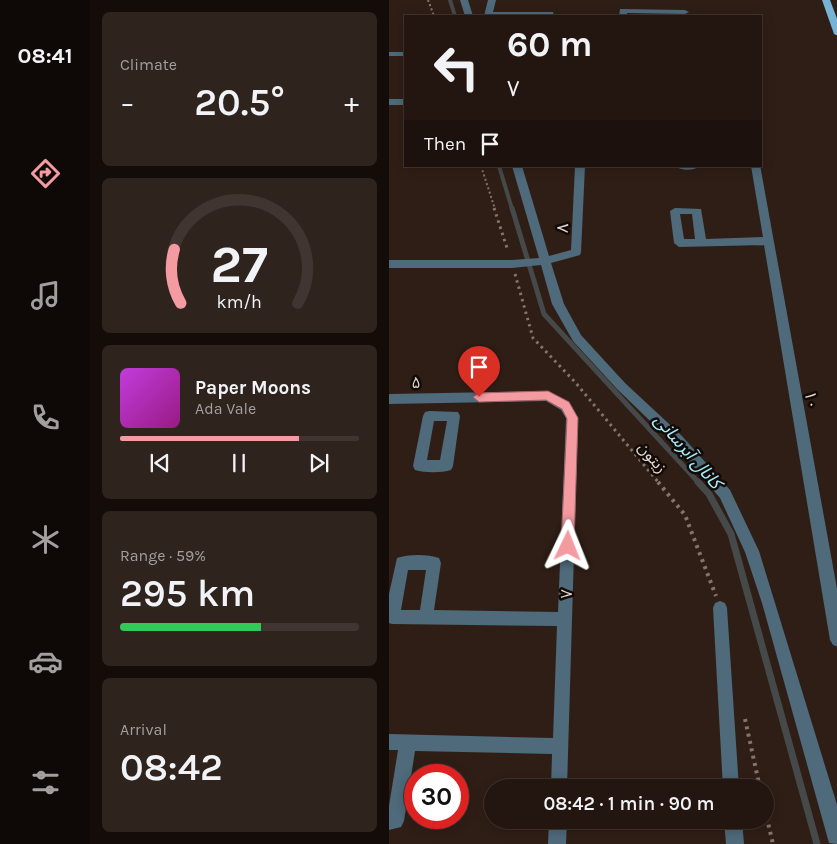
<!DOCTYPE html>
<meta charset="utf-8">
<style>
:root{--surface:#231610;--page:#2f231e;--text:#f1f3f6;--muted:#a39f9f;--line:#403530;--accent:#f49aa1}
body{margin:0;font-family:Karla,"Noto Sans Arabic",sans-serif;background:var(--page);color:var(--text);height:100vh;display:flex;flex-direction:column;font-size:19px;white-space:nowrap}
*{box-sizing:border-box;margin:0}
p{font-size:16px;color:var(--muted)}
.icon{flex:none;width:28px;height:28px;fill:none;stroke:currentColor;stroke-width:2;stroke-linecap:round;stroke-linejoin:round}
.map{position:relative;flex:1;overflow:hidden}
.sheet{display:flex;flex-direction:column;gap:12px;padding:12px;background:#130c09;width:299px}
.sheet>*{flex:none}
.banner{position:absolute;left:15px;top:15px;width:358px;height:152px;border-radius:0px;box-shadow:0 2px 12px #0003,0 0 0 1px var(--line);background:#231610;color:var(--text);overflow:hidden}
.speed{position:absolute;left:15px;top:764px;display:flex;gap:10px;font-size:25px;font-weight:700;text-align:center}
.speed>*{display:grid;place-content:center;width:65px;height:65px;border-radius:50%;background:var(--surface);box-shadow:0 2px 12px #0003,0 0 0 1px var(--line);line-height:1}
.speed .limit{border:8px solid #d22;background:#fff;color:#111}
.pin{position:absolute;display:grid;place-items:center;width:42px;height:42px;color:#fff;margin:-51px -21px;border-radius:50% 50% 50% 0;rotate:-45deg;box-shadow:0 0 5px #0007}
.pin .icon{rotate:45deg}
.me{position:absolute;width:55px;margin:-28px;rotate:2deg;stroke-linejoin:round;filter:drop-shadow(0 0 4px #0008)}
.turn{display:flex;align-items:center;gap:18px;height:105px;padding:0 20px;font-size:22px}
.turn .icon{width:65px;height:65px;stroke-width:2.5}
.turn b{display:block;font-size:35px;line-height:42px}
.then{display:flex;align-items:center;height:48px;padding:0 20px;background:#0003;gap:10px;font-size:19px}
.big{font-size:38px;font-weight:600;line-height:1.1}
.sheet .widget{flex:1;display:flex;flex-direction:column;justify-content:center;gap:8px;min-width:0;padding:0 18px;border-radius:8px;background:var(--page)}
.sheet .dial{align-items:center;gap:0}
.dial svg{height:130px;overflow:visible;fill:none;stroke:var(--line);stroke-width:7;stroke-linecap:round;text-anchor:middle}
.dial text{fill:var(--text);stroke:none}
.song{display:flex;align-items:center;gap:15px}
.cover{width:60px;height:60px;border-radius:8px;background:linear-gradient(135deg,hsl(290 70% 55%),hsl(310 70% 35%))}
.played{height:5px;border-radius:2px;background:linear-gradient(90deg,var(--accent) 75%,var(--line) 75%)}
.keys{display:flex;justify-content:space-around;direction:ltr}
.heat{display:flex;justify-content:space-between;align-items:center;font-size:28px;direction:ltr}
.charge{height:8px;border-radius:4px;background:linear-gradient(90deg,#34c759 59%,var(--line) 0)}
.trip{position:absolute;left:95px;top:779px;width:290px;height:50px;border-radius:25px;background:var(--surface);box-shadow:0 2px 12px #0003,0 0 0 1px var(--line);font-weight:600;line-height:50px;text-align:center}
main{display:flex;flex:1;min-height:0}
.dock{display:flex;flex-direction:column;width:90px;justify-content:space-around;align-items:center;background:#0e0906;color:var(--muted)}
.dock .icon{width:35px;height:35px}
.dock .on{color:var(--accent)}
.dock b{font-size:22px;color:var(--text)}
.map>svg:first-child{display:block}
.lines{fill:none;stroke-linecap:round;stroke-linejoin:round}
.stream-far2{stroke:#464949;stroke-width:4}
.stream-far1{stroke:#464949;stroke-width:5}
.stream{stroke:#464949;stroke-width:7}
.path-far2{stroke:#83746d;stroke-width:2;stroke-dasharray:2 2.5;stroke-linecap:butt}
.path-far1{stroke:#83746d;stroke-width:3;stroke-dasharray:2.5 4;stroke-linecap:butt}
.path{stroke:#83746d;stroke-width:4;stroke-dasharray:3 4.5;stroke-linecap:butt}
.minor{fill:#4e6a7b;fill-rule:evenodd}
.major{fill:#76b3d4;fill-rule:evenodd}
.route{fill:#f49aa1;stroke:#9f6469}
.labels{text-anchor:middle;stroke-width:5;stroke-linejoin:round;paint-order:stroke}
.street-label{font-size:16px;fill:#e5d8d3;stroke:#120a07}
.water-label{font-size:18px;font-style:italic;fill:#a4ecfb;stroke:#120a07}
</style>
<main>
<nav class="dock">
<b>08:41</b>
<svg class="icon on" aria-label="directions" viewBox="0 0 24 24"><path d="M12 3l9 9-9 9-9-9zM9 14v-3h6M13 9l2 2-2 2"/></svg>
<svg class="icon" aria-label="music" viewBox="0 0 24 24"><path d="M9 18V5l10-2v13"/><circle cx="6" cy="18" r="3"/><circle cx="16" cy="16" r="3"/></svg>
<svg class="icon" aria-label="phone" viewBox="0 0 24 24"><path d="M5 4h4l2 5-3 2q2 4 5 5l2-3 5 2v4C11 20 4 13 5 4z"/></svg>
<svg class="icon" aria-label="climate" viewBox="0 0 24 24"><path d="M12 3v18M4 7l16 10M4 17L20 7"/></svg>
<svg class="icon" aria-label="car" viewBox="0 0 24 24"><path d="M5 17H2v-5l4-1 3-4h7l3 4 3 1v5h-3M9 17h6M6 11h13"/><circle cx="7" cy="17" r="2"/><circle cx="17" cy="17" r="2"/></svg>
<svg class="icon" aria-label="filters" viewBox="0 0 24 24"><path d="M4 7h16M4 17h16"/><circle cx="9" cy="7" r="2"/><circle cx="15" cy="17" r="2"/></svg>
</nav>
<section class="sheet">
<div class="widget"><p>Climate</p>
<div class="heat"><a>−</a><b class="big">20.5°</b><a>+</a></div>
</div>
<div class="widget dial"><svg viewBox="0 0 100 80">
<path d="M14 69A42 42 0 1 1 86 69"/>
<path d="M14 69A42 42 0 0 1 10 36" stroke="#f49aa1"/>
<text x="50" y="56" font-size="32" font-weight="700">27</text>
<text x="50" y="72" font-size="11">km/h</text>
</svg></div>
<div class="widget">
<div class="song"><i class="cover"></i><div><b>Paper Moons</b><p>Ada Vale</p></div></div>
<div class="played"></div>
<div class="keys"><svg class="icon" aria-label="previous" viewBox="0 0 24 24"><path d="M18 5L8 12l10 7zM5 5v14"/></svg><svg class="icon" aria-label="pause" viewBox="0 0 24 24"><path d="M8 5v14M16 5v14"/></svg><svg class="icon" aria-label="next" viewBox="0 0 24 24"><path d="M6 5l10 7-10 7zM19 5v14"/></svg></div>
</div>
<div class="widget"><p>Range · 59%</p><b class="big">295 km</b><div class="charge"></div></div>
<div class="widget"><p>Arrival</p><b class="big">08:42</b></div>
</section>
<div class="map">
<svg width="449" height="844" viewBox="0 0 449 844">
<rect width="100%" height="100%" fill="#2f1e16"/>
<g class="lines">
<path class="stream-far2" d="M 61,0 L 66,16
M 110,166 L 123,209"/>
<path class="stream-far1" d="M 123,208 L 155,314 L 310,483"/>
<path class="stream" d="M 309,482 L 320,494 L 342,534 L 428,844"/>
<path class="path-far2" d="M 39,0 L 45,16
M 92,166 L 106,209"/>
<path class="path-far1" d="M 105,208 L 119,251
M 126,274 L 144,338 L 186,382 L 270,483"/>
<path class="path" d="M 269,482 L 296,515 L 327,596
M 356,719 L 371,788
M 376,810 L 384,844"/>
<path class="minor" d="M 71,0 L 79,0 L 84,16 L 76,16 Z
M 99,0 L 107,0 L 104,12 L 164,12 L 165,16 L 95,16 Z
M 231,9 L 296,10 L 300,12 L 296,14 L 238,13 L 238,16 L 230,16 Z
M 0,52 L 16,52 L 16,56 L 0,56 Z
M 0,99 L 16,99 L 16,105 L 0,105 Z
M 371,165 L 449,594 L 449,647 L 444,645 L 441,640 L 375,245 L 290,247 L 285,243 L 281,211 L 286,208 L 312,209 L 317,239 L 374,237 L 362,166 ZM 291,214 L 303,214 L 306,239 L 295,239 Z
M 123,166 L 133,166 L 160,256 L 182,250 L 186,166 L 196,166 L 192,252 L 191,255 L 162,263 L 175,304 L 192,335 L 236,383 L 293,436 L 341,490 L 370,551 L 449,808 L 449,844 L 440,843 L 373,603 L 356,552 L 331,498 L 285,444 L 228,389 L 184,341 L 163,304 L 152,265 L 123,268 L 0,268 L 0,260 L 123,260 L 150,258 Z
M 286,166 L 311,166 C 305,171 292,171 286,166 Z
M 159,391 L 180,402 L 189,418 L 178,788 L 162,788 L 163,754 L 26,751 L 15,821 L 12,827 L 0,830 L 0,806 L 9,750 L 0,750 L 0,734 L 164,738 L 168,626 L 3,624 L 0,623 L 0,594 L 8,558 C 19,554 39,554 50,558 L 52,563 L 45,610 L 169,612 L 177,418 L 172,410 L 157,401 L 0,404 L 0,394 ZM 19,570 L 37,570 L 31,610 L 12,610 Z
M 40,411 L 69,412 L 71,416 L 64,466 L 62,470 C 52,473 36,473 26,470 L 24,466 L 34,416 L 36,412 ZM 45,421 L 58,421 L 51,460 L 38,460 Z
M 331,601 L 336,603 L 338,608 L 350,788 L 334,788 L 324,608 L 326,603 Z
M 160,820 L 178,820 L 177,844 L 159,844 Z
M 335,820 L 353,820 L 355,844 L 337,844 Z"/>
<path class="major" d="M 433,0 L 441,0 L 449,21 L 449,36 L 445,34 Z"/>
</g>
<path class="route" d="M 159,391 L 180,402 L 189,418 L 185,546 L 183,550 L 179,552 L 174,550 L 172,546 L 178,419 L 173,409 L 157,400 L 90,402 L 84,397 L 90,393 Z"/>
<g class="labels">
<g class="street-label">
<text transform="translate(173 228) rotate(-87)" y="6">۸</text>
<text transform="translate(27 382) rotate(-1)" y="6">۵</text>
<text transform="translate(423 400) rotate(80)" y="6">۱۰</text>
<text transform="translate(264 457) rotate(50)" y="6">زیتون</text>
<text transform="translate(177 594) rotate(-88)" y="6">۷</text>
</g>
<g class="water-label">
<text transform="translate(299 451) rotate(49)" y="6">کانال آبرسانی</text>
</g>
</g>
</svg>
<div class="speed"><div class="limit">30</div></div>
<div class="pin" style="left:90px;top:397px;background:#d93025"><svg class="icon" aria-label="arrive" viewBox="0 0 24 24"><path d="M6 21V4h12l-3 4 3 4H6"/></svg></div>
<svg class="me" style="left:179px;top:546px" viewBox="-20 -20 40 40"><path d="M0-17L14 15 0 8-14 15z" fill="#f49aa1" stroke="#fff" stroke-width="4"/></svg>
<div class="trip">08:42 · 1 min · 90 m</div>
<div class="banner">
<div class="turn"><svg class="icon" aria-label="left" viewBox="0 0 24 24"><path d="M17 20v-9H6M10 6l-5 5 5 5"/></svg><div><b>60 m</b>۷</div></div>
<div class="then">Then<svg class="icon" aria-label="arrive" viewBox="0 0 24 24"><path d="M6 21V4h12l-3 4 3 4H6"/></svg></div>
</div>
</div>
</main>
